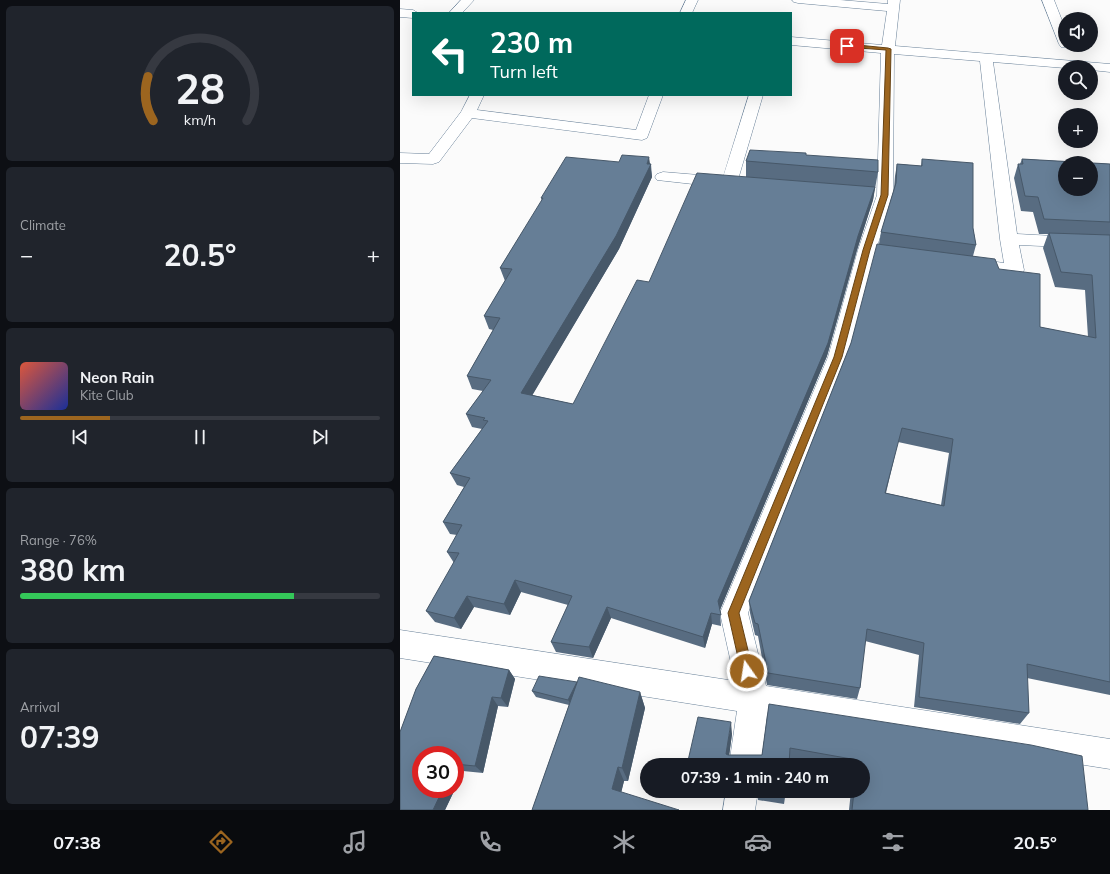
<!DOCTYPE html>
<meta charset="utf-8">
<style>
:root{--surface:#171b24;--page:#20242c;--text:#f1f3f6;--muted:#9ea1a6;--line:#363941;--accent:#9c651f}
body{margin:0;font-family:Mulish,sans-serif;background:var(--page);color:var(--text);height:100vh;display:flex;flex-direction:column;font-size:15px;white-space:nowrap}
*{box-sizing:border-box;margin:0}
p{font-size:13px;color:var(--muted)}
.icon{flex:none;width:22px;height:22px;fill:none;stroke:currentColor;stroke-width:2;stroke-linecap:round;stroke-linejoin:round}
.map{position:relative;flex:1;overflow:hidden}
.details{display:flex;flex-direction:column;gap:6px;padding:6px;background:#0d0f14;width:400px}
.details>*{flex:none}
.banner{position:absolute;left:12px;top:12px;width:380px;height:84px;border-radius:0px;box-shadow:0 4px 16px #0002;background:#00695c;color:#fff;overflow:hidden}
.buttons{position:absolute;left:658px;top:12px;display:grid;gap:8px}
.buttons a{display:grid;place-items:center;width:40px;height:40px;border-radius:50%;background:var(--surface);box-shadow:0 4px 16px #0002;font-size:20px}
.speed{position:absolute;left:12px;top:746px;display:flex;gap:8px;font-size:20px;font-weight:700;text-align:center}
.speed>*{display:grid;place-content:center;width:52px;height:52px;border-radius:50%;background:var(--surface);box-shadow:0 4px 16px #0002;line-height:1}
.speed .limit{border:6px solid #d22;background:#fff;color:#111}
.pin{position:absolute;display:grid;place-items:center;width:34px;height:34px;color:#fff;margin:-17px;border-radius:8px;box-shadow:0 2px 6px #0006}
.me{position:absolute;width:44px;margin:-22px;rotate:347deg;stroke-linejoin:round;filter:drop-shadow(0 0 3px #0008)}
.turn{display:flex;align-items:center;gap:14px;height:84px;padding:0 12px;font-size:18px}
.turn .icon{width:52px;height:52px;stroke-width:2.5}
.turn b{display:block;font-size:28px;line-height:34px}
.big{font-size:30px;font-weight:700;line-height:1.1}
.details .card{flex:1;display:flex;flex-direction:column;justify-content:center;gap:6px;min-width:0;padding:0 14px;border-radius:6px;background:var(--page)}
.details .dial{align-items:center;gap:0}
.dial svg{height:104px;overflow:visible;fill:none;stroke:var(--line);stroke-width:7;stroke-linecap:round;text-anchor:middle}
.dial text{fill:var(--text);stroke:none}
.song{display:flex;align-items:center;gap:12px}
.cover{width:48px;height:48px;border-radius:6px;background:linear-gradient(135deg,hsl(10 70% 55%),hsl(230 70% 35%))}
.played{height:4px;border-radius:2px;background:linear-gradient(90deg,var(--accent) 25%,var(--line) 25%)}
.keys{display:flex;justify-content:space-around;direction:ltr}
.heat{display:flex;justify-content:space-between;align-items:center;font-size:22px;direction:ltr}
.charge{height:6px;border-radius:3px;background:linear-gradient(90deg,#34c759 76%,var(--line) 0)}
.trip{position:absolute;left:240px;top:758px;width:230px;height:40px;border-radius:20px;background:var(--surface);box-shadow:0 4px 16px #0002;font-weight:700;line-height:40px;text-align:center}
.tabs{display:flex;height:64px;justify-content:space-around;align-items:center;background:#090b0e;color:var(--muted)}
.tabs .icon{width:28px;height:28px}
.tabs .active{color:var(--accent)}
.tabs b{font-size:18px;color:var(--text)}
main{display:flex;flex:1;min-height:0}
.map>svg:first-child{display:block}
.lines{fill:none;stroke-linecap:round;stroke-linejoin:round}
.street-casing{stroke:#688098;stroke-width:1}
.street{fill:#fff;fill-rule:evenodd}
.wall{fill:#586c81;fill-rule:evenodd}
.shaded-wall{fill:#475869}
.building{fill:#667e96;stroke:#475869;fill-rule:evenodd}
.route{fill:#9c651f;stroke:#654214}
</style>
<main>
<section class="details">
<div class="card dial"><svg viewBox="0 0 100 80">
<path d="M14 69A42 42 0 1 1 86 69"/>
<path d="M14 69A42 42 0 0 1 10 35" stroke="#9c651f"/>
<text x="50" y="56" font-size="32" font-weight="700">28</text>
<text x="50" y="72" font-size="11">km/h</text>
</svg></div>
<div class="card"><p>Climate</p>
<div class="heat"><a>−</a><b class="big">20.5°</b><a>+</a></div>
</div>
<div class="card">
<div class="song"><i class="cover"></i><div><b>Neon Rain</b><p>Kite Club</p></div></div>
<div class="played"></div>
<div class="keys"><svg class="icon" aria-label="previous" viewBox="0 0 24 24"><path d="M18 5L8 12l10 7zM5 5v14"/></svg><svg class="icon" aria-label="pause" viewBox="0 0 24 24"><path d="M8 5v14M16 5v14"/></svg><svg class="icon" aria-label="next" viewBox="0 0 24 24"><path d="M6 5l10 7-10 7zM19 5v14"/></svg></div>
</div>
<div class="card"><p>Range · 76%</p><b class="big">380 km</b><div class="charge"></div></div>
<div class="card"><p>Arrival</p><b class="big">07:39</b></div>
</section>
<div class="map">
<svg width="710" height="810" viewBox="0 0 710 810">
<rect width="100%" height="100%" fill="#fbfbfb"/>
<g class="lines">
<defs>
<path id="street" d="M 61,0 L 74,0 L 62,13 L 49,13 Z
M 286,0 L 298,0 L 292,13 L 280,13 Z
M 392,0 L 440,0 L 488,4 L 488,0 L 500,0 L 495,46 L 710,64 L 710,72 L 691,70 L 691,67 L 665,68 L 593,62 L 617,234 L 710,239 L 710,249 L 619,245 L 624,270 L 622,274 L 615,276 L 562,268 L 559,264 L 562,260 L 568,258 L 604,263 L 600,239 L 580,61 L 494,54 L 493,195 L 476,250 L 448,357 L 348,613 L 366,686 L 710,739 L 710,769 L 367,715 L 361,765 L 329,765 L 337,711 L 0,658 L 0,630 L 335,681 L 320,613 L 428,357 L 458,250 L 477,195 L 481,53 L 391,45 L 391,37 L 482,45 L 487,11 L 398,3 L 394,2 Z
M 642,0 L 654,0 L 665,28 L 665,45 L 671,45 L 669,47 L 661,47 L 659,44 Z
M 0,9 L 13,10 L 18,13 L 13,13 L 13,18 L 0,17 Z
M 70,95 L 84,95 L 77,110 L 236,130 L 249,95 L 263,95 L 247,138 L 242,140 L 72,118 L 39,162 L 33,164 L 0,163 L 0,153 L 29,154 L 61,112 Z
M 349,95 L 363,95 L 337,183 L 335,186 L 329,188 L 257,180 L 255,177 L 257,174 L 263,172 L 323,177 Z
M 326,791 L 358,791 L 355,810 L 323,810 Z"/>
</defs>
<use href="#street" class="street-casing"/>
<use href="#street" class="street"/>
</g>
<path class="wall" d="M 406,155 L 478,172 L 473,200 L 457,250 L 427,356 L 320,610 L 321,626 L 312,624 L 305,648 L 211,618 L 193,658 L 156,652 L 151,642 L 168,605 L 121,592 L 110,615 L 74,607 L 61,629 L 35,622 L 26,611 L 54,563 L 47,552 L 57,535 L 50,534 L 43,522 L 64,487 L 57,485 L 50,473 L 82,429 L 72,427 L 66,414 L 83,391 L 72,389 L 67,376 L 93,330 L 89,329 L 84,316 L 105,281 L 100,268 L 142,201 L 141,198 L 219,162 L 251,164 L 252,177 L 219,249 L 132,395 L 173,404 L 249,282 L 346,177 L 346,161 Z
M 522,159 L 573,228 L 576,245 L 573,256 L 599,269 L 640,327 L 688,337 L 685,290 L 655,287 L 643,248 L 648,234 L 639,234 L 633,212 L 621,211 L 614,178 L 618,164 L 620,164 L 622,159 L 710,164 L 710,695 L 627,678 L 629,713 L 620,724 L 514,707 L 519,655 L 465,641 L 460,688 L 457,699 L 367,685 L 358,636 L 355,635 L 350,613 L 349,601 L 451,343 L 479,244 L 481,232 L 494,189 L 495,176 L 497,164 L 521,166 ZM 498,442 L 549,453 L 541,505 L 486,493 Z
M 34,656 L 109,670 L 115,679 L 108,707 L 98,706 L 83,773 L 63,771 L 55,789 L 55,755 L 21,755 L 21,789 L 55,789 L 45,810 L 0,810 L 0,732 L 16,689 Z
M 177,682 L 177,683 L 240,692 L 245,708 L 228,781 L 224,781 L 221,792 L 132,810 L 169,705 L 136,697 L 132,691 Z
M 369,704 L 688,810 L 449,810 L 451,791 L 463,791 L 463,765 L 419,765 L 389,759 L 287,765 L 332,734 L 329,755 L 362,755 Z
M 295,791 L 325,791 L 324,795 Z
M 358,791 L 386,791 L 384,804 L 358,800 Z"/>
<path class="shaded-wall" d="M 249,157 L 252,177 L 219,249 L 126,406 L 121,393 L 247,164 Z
M 475,187 L 473,200 L 457,250 L 427,356 L 319,612 L 318,601 L 458,236 Z
M 115,580 L 121,592 L 110,615 L 104,604 Z
M 67,596 L 74,607 L 61,629 L 54,618 Z
M 207,607 L 211,618 L 193,658 L 189,647 Z
M 311,613 L 312,624 L 305,648 L 303,637 Z
M 109,670 L 115,679 L 108,707 L 101,698 Z
M 177,682 L 180,688 L 172,706 L 168,700 Z
M 240,692 L 245,708 L 228,781 L 222,768 Z
M 92,697 L 98,706 L 83,773 L 75,766 Z
M 331,722 L 332,734 L 328,765 L 326,754 Z
M 55,764 L 63,771 L 55,789 Z
M 218,767 L 224,781 L 219,802 L 212,789 Z
M 43,789 L 55,789 L 45,810 L 33,810 Z"/>
<path class="building" d="M 350,150 L 406,153 L 406,155 L 478,160 L 478,172 L 346,161 Z
M 222,155 L 249,157 L 247,164 L 251,164 L 216,236 L 121,393 L 173,404 L 237,280 L 249,282 L 297,173 L 475,187 L 458,236 L 428,343 L 318,601 L 321,615 L 311,613 L 303,637 L 207,607 L 189,647 L 151,642 L 172,596 L 115,580 L 104,604 L 67,596 L 54,618 L 26,611 L 59,553 L 47,552 L 62,525 L 43,522 L 70,478 L 50,473 L 88,421 L 83,420 L 85,418 L 66,414 L 91,380 L 67,376 L 100,318 L 84,316 L 112,269 L 100,268 L 143,198 L 141,198 L 166,157 L 219,162 Z
M 522,159 L 573,163 L 573,228 L 576,245 L 481,232 L 496,183 L 497,164 L 522,166 Z
M 622,159 L 710,164 L 710,222 L 644,219 L 638,197 L 625,196 L 618,164 L 623,164 ZM 665,163 L 691,163 L 691,189 L 665,189 Z
M 649,233 L 710,235 L 710,682 L 627,664 L 629,713 L 519,697 L 524,643 L 467,629 L 460,688 L 368,673 L 358,624 L 355,623 L 349,601 L 451,343 L 477,244 L 595,259 L 599,269 L 640,274 L 640,327 L 696,338 L 692,275 L 661,272 ZM 502,428 L 553,439 L 544,506 L 485,493 Z
M 34,656 L 109,670 L 101,698 L 92,697 L 75,766 L 55,764 L 55,755 L 21,755 L 21,789 L 43,789 L 33,810 L 0,810 L 0,732 L 16,689 Z
M 139,676 L 177,682 L 168,700 L 132,691 Z
M 179,677 L 240,692 L 222,768 L 218,767 L 212,789 L 279,810 L 132,810 Z
M 369,704 L 631,745 L 682,756 L 688,810 L 452,810 L 454,791 L 463,791 L 463,765 L 456,765 L 457,760 L 390,748 L 389,765 L 287,765 L 298,717 L 331,722 L 326,754 L 328,755 L 362,755 Z
M 365,791 L 386,791 L 386,794 Z"/>
<path class="route" d="M 447,44 L 488,48 L 491,49 L 488,195 L 470,250 L 442,357 L 339,613 L 353,671 L 352,675 L 347,676 L 343,675 L 341,671 L 328,613 L 434,357 L 463,250 L 481,195 L 486,50 L 445,47 L 445,45 Z"/>
</svg>
<div class="buttons">
<a><svg class="icon" aria-label="sound" viewBox="0 0 24 24"><path d="M4 9h4l5-4v14l-5-4H4zM17 9q2 3 0 6"/></svg></a>
<a><svg class="icon" aria-label="search" viewBox="0 0 24 24"><circle cx="10" cy="10" r="6"/><path d="M15 15l6 6"/></svg></a>
<a>+</a>
<a>−</a>
</div>
<div class="speed"><div class="limit">30</div></div>
<div class="pin" style="left:447px;top:46px;background:#d93025"><svg class="icon" aria-label="arrive" viewBox="0 0 24 24"><path d="M6 21V4h12l-3 4 3 4H6"/></svg></div>
<svg class="me" style="left:347px;top:671px" viewBox="-20 -20 40 40"><circle r="17" fill="#9c651f" stroke="#fff" stroke-width="3"/><path d="M0-11L8 9 0 5-8 9z" fill="#fff"/></svg>
<div class="trip">07:39 · 1 min · 240 m</div>
<div class="banner">
<div class="turn"><svg class="icon" aria-label="left" viewBox="0 0 24 24"><path d="M17 20v-9H6M10 6l-5 5 5 5"/></svg><div><b>230 m</b>Turn left</div></div>
</div>
</div>
</main>
<nav class="tabs">
<b>07:38</b>
<svg class="icon active" aria-label="directions" viewBox="0 0 24 24"><path d="M12 3l9 9-9 9-9-9zM9 14v-3h6M13 9l2 2-2 2"/></svg>
<svg class="icon" aria-label="music" viewBox="0 0 24 24"><path d="M9 18V5l10-2v13"/><circle cx="6" cy="18" r="3"/><circle cx="16" cy="16" r="3"/></svg>
<svg class="icon" aria-label="phone" viewBox="0 0 24 24"><path d="M5 4h4l2 5-3 2q2 4 5 5l2-3 5 2v4C11 20 4 13 5 4z"/></svg>
<svg class="icon" aria-label="climate" viewBox="0 0 24 24"><path d="M12 3v18M4 7l16 10M4 17L20 7"/></svg>
<svg class="icon" aria-label="car" viewBox="0 0 24 24"><path d="M5 17H2v-5l4-1 3-4h7l3 4 3 1v5h-3M9 17h6M6 11h13"/><circle cx="7" cy="17" r="2"/><circle cx="17" cy="17" r="2"/></svg>
<svg class="icon" aria-label="filters" viewBox="0 0 24 24"><path d="M4 7h16M4 17h16"/><circle cx="9" cy="7" r="2"/><circle cx="15" cy="17" r="2"/></svg>
<b>20.5°</b>
</nav>
